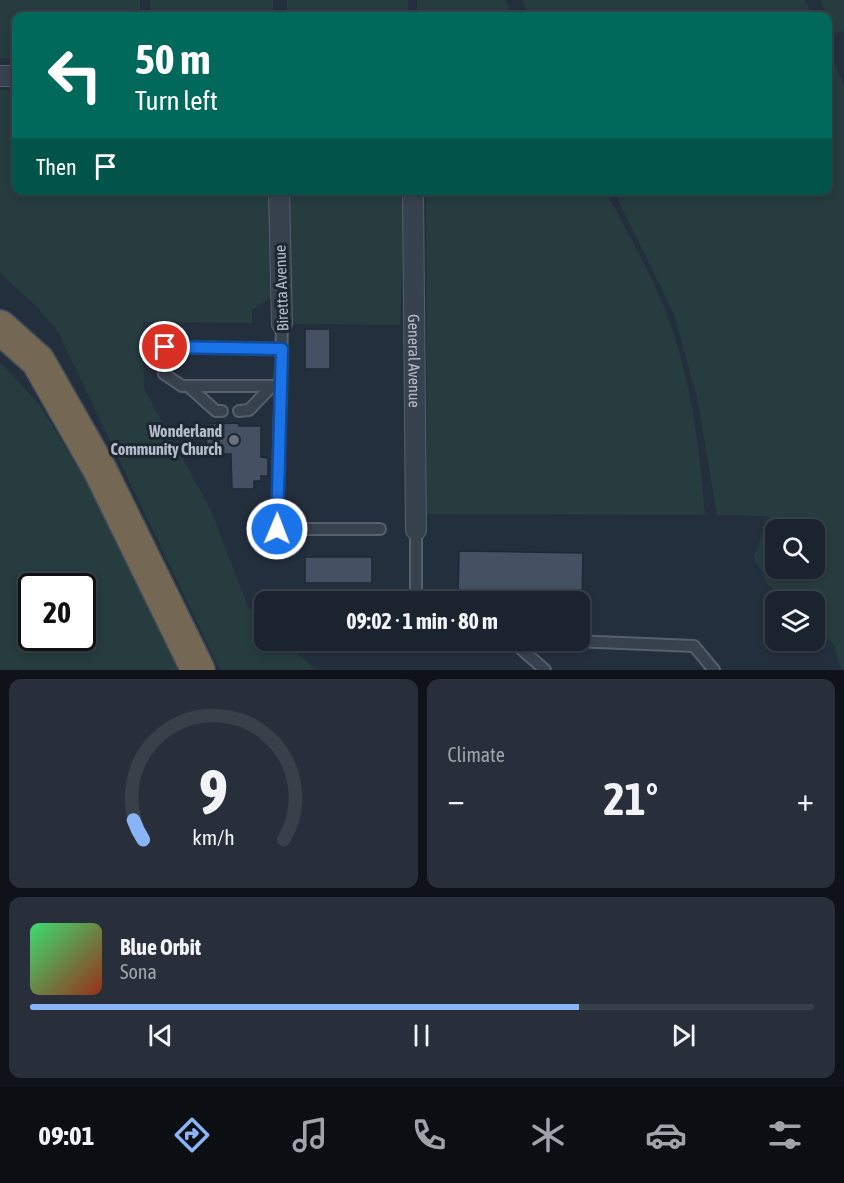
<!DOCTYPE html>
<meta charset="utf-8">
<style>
:root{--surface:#1b232e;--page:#282f3a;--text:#f1f3f6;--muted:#a0a4aa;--line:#39404a;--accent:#8ab4f8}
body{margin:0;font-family:"Asap Condensed",sans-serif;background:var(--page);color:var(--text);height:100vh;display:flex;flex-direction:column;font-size:22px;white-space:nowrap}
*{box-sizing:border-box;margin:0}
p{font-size:20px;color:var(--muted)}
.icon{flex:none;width:33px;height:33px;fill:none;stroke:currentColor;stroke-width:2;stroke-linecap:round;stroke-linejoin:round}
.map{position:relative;height:670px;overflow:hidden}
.drawer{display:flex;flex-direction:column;gap:9px;padding:9px;background:#0f1319;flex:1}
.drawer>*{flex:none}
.banner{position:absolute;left:12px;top:12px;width:820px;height:183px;border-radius:12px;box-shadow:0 3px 9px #0003,0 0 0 2px var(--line);background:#00695c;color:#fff;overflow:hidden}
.controls{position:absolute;left:765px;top:519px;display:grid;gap:12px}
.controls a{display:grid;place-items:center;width:60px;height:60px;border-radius:12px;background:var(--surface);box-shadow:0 3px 9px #0003,0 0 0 2px var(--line);font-size:30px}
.speed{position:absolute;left:18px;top:573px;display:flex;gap:12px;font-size:30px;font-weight:700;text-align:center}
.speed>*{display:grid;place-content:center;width:78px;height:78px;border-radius:50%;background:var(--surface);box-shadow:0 3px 9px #0003,0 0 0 2px var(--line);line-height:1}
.speed .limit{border:3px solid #111;border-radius:9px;background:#fff;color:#111}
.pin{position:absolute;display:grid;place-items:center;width:51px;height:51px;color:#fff;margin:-26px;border:3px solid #fff;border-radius:50%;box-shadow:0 2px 6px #0007}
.me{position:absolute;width:66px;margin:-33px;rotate:1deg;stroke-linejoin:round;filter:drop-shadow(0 0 4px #0008)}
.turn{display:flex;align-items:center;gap:21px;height:126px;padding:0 24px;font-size:27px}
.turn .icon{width:78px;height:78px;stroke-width:2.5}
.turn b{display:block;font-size:42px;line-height:51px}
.then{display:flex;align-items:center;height:57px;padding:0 24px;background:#0003;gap:12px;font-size:22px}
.big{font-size:45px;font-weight:700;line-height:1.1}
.drawer .card{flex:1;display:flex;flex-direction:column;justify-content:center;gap:9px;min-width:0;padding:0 21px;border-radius:12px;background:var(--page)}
.drawer .dial{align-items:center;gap:0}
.dial svg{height:156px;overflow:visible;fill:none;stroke:var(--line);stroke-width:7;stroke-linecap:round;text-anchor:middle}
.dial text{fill:var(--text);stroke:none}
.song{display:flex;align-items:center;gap:18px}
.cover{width:72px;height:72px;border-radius:9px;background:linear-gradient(135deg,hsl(140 70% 55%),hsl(10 70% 35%))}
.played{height:6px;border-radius:3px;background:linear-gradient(90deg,var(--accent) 70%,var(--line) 70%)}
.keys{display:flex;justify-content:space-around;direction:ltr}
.heat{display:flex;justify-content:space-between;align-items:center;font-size:33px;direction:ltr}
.drawer .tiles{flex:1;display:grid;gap:9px;grid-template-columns:1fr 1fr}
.card:last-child{grid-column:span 2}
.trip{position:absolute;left:254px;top:591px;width:336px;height:60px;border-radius:12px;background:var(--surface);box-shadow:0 3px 9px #0003,0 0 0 2px var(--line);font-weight:700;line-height:60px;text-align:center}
.dock{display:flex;height:96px;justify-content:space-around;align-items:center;background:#0b0e12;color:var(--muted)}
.dock .icon{width:42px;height:42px}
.dock .current{color:var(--accent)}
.dock b{font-size:27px;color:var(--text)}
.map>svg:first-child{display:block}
.green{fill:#263c3f;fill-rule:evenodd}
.building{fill:#455162;stroke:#1f2835;stroke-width:1.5}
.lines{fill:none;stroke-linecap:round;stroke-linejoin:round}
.lane-casing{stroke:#565f6c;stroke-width:14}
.street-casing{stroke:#565f6c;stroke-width:22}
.highway-casing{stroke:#434c59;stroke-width:36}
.lane{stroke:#38414e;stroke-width:10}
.street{stroke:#38414e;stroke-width:20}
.highway{stroke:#746855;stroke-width:33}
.route-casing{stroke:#114b97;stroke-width:15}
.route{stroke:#1a73e8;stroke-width:10}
.worship-dot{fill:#6b7280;stroke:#1d2633;stroke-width:2}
.labels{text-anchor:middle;stroke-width:6;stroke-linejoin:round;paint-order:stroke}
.street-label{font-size:16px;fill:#b4bcc9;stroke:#1d2633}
.poi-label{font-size:16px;font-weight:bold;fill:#b4bcc9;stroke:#1d2633;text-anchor:end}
</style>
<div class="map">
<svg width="844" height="670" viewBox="0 0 844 670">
<rect width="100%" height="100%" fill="#242f3e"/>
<path class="green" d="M 0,0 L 140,0 L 140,16 L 16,16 L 16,59 L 0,58 Z
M 150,0 L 273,0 L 273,16 L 150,16 Z
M 287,0 L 408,0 L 408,16 L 287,16 Z
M 417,0 L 505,0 L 514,16 L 417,16 Z
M 521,0 L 805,0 L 813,16 L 530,16 Z
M 820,0 L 844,0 L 844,31 L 835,34 Z
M 828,60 L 836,66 L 844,87 L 844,670 L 841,670 L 834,644 L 815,627 L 814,602 L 786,601 L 768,585 L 754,557 L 768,516 L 717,515 L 697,397 L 674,314 L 614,191 L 828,190 ZM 776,530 L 814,530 L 814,568 L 776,568 Z
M 0,90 L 16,90 L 16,190 L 272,191 L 272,297 L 252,310 L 252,323 L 143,322 L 144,389 L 210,508 L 248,607 L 264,622 L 264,640 L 284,641 L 316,670 L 220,670 L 57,330 L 37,307 L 0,273 Z
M 288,191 L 403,191 L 404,221 L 400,325 L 293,324 Z
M 426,191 L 606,191 C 628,235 655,279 671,326 C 692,387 700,451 705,515 L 427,514 Z
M 0,362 L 39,404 L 114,527 L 186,670 L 0,670 ZM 32,586 L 82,586 L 82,638 L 32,638 Z"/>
<path class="building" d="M 305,329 L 330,329 L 330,369 L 305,369 Z
M 239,423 L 239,426 L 261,426 L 261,457 L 268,458 L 268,476 L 261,476 L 261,481 L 254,481 L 254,489 L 232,489 L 231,454 L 207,454 L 206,424 Z
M 459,551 L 583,553 L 582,602 L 458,602 Z
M 305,557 L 372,557 L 372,583 L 305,583 Z"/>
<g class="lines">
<defs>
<path id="lane" d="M 282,324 L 277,529 L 380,529
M 188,386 L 216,411 L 222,411
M 281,386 L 182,386 L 164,374 L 165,347 L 282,349
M 239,411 L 249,410 L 272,386
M 416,602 L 416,530
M 511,640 L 545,670
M 549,640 L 694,646 L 714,670"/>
<g id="street">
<path d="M 0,76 L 16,76"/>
<path d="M 279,190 L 282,324"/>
<path id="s1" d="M 413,190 L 416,530"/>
</g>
<path id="highway" d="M 0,327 L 38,361 L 100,470 L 198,670"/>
</defs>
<use href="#lane" class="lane-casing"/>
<use href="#street" class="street-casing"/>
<use href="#highway" class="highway-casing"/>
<use href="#lane" class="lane"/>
<use href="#street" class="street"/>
<use href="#highway" class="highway"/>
</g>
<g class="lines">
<defs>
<path id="route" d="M 165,347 L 282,349 L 277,529"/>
</defs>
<use href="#route" class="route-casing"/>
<use href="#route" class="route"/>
</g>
<circle class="worship-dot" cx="234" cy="440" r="6"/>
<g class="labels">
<g class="street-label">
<text transform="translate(281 288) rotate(-92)" y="6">Biretta Avenue</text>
<text dy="6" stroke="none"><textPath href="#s1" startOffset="171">General Avenue</textPath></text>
</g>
<g class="poi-label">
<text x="222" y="437">Wonderland<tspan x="222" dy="18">Community Church</tspan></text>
</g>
</g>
</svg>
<div class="controls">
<a><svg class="icon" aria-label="search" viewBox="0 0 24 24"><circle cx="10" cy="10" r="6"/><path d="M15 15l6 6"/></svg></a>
<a><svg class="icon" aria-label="layers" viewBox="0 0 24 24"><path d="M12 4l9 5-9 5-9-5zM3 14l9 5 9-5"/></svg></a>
</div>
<div class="speed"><div class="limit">20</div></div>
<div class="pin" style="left:165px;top:347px;background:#d93025"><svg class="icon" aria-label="arrive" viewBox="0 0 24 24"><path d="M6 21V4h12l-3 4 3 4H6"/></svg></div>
<svg class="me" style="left:277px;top:529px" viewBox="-20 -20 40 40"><circle r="17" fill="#1a73e8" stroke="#fff" stroke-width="3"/><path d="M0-11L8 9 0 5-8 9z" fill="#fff"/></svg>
<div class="trip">09:02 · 1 min · 80 m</div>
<div class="banner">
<div class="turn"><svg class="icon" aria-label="left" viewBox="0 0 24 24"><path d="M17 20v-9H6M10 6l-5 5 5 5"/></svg><div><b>50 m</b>Turn left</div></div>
<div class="then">Then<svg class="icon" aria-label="arrive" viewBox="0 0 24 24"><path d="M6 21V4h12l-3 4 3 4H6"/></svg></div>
</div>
</div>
<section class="drawer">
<div class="tiles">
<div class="card dial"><svg viewBox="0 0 100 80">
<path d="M14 69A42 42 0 1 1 86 69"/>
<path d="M14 69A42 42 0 0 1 9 59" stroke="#8ab4f8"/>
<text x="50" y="56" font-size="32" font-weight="700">9</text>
<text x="50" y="72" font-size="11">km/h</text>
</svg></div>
<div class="card"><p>Climate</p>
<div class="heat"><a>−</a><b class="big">21°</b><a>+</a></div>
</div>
<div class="card">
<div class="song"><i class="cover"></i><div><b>Blue Orbit</b><p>Sona</p></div></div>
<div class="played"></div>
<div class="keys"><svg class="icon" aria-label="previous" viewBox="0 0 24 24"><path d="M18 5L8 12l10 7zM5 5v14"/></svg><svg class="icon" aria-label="pause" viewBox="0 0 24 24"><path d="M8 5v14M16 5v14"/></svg><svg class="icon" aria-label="next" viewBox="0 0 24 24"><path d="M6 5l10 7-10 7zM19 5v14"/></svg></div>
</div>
</div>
</section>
<nav class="dock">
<b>09:01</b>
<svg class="icon current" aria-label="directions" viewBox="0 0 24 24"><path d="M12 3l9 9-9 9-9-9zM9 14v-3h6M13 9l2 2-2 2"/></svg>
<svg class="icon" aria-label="music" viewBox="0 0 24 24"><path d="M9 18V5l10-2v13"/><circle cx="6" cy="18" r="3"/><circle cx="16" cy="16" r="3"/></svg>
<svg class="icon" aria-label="phone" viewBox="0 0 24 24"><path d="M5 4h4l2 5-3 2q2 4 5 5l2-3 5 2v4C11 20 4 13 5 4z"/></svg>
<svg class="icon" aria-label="climate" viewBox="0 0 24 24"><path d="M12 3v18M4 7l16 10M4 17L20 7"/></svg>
<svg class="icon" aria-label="car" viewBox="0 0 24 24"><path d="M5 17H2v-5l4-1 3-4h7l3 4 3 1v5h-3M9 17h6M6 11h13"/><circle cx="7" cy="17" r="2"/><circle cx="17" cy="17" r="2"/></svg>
<svg class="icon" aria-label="filters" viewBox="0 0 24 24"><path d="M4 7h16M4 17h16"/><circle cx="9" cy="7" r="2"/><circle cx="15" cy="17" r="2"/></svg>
</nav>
